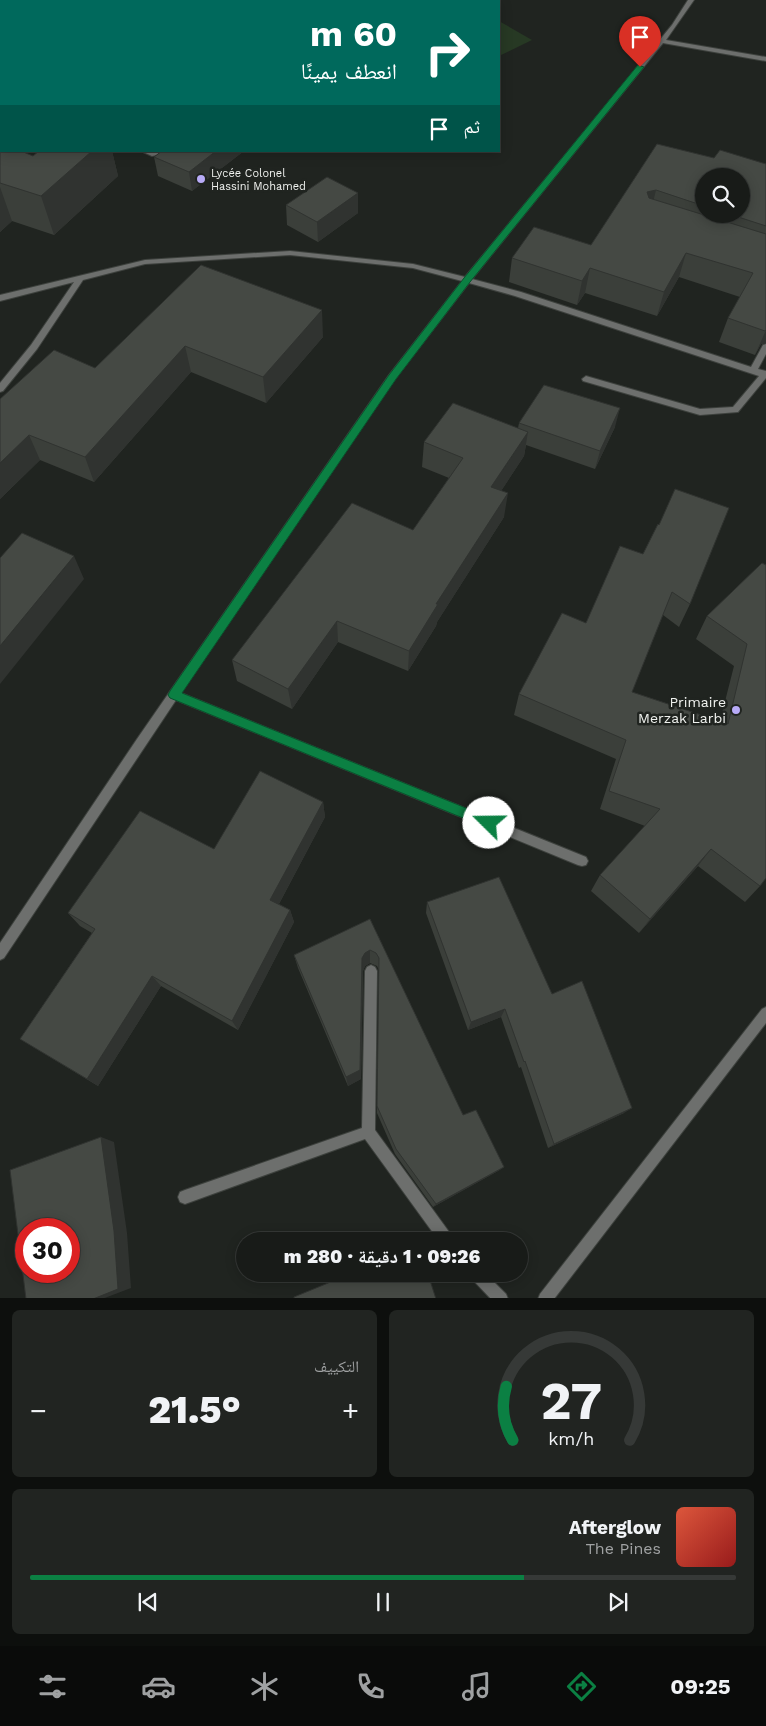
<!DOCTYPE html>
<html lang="ar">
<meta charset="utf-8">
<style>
:root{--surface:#181b18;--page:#212421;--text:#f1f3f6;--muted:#9fa1a2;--line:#363937;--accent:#0b8043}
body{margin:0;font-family:"Work Sans","Noto Naskh Arabic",sans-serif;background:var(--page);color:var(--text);direction:rtl;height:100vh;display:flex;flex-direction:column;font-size:19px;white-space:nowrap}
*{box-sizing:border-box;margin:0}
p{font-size:16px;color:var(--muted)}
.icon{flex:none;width:28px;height:28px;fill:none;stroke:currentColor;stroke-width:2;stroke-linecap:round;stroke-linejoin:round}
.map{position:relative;height:1298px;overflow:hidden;direction:ltr}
.panel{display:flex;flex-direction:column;gap:12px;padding:12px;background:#0d0f0d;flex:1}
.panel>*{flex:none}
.top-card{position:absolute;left:0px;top:0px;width:500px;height:152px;box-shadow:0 2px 12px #0003,0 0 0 1px var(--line);direction:rtl;background:#00695c;color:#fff;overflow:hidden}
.tools{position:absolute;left:695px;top:168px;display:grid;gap:10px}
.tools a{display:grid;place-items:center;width:55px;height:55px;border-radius:50%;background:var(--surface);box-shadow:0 2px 12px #0003,0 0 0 1px var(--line);font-size:25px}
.speed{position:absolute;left:15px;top:1218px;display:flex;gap:10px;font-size:25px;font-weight:700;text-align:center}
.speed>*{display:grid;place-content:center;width:65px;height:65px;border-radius:50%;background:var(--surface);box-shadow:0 2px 12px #0003,0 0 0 1px var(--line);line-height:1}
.speed .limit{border:8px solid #d22;background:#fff;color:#111}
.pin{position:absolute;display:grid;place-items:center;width:42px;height:42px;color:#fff;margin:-51px -21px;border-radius:50% 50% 50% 0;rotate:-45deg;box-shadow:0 0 5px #0007}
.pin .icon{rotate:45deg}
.me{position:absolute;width:55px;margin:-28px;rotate:292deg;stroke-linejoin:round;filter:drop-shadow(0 0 4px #0008)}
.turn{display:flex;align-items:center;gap:18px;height:105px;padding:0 20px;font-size:22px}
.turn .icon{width:65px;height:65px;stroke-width:2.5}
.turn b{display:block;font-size:35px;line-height:42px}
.then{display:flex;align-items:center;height:48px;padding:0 20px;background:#0003;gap:10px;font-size:19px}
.big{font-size:38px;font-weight:800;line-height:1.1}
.panel .card{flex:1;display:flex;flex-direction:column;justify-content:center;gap:8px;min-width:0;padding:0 18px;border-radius:8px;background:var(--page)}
.panel .dial{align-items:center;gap:0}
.dial svg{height:130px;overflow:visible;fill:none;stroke:var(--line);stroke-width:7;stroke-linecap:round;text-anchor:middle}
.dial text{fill:var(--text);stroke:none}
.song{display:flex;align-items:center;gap:15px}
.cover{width:60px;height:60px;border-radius:8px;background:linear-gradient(135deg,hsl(10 70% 55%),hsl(0 70% 35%))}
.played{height:5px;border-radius:2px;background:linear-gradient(90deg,var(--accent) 70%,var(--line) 70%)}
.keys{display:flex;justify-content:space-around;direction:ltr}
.heat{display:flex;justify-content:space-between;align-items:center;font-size:28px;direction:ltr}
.panel .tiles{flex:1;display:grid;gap:12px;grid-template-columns:1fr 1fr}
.card:last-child{grid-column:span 2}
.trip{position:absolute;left:236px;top:1232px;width:292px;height:50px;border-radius:25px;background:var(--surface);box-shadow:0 2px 12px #0003,0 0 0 1px var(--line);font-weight:800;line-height:50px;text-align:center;direction:rtl}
.menu{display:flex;height:80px;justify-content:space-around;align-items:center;background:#0a0b0a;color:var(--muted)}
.menu .icon{width:35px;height:35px}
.menu .active{color:var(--accent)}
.menu b{font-size:22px;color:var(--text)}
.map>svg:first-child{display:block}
.green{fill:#273924}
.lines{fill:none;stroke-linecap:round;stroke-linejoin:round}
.lane-casing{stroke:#3d413d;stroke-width:2}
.street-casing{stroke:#3d413d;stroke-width:2}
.secondary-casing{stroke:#3d413d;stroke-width:12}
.lane{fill:#6d6f6d;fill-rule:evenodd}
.street{fill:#6d6f6d;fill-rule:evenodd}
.secondary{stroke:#989b98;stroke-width:10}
.wall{fill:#3b3f3a;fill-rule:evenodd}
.shaded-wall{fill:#303330}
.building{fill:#454944;stroke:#303330;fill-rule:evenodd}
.route{fill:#0b8043;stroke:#07532c}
.poi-dot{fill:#b8abf7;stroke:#202420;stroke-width:2}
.labels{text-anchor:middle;stroke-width:5;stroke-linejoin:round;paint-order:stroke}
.far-poi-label{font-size:11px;fill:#f0f2ef;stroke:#202420;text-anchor:start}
.poi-label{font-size:14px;fill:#f0f2ef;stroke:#202420;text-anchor:end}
</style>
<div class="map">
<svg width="766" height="1299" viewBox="0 0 766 1299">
<rect width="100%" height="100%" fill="#202420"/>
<path class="green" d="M 499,21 L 532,40 L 499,56 Z"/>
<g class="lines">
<defs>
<path id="lane" d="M 141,151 L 176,151 L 152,156 Z"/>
<path id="street" d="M 688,0 L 694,0 L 666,40 L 766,57 L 766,61 L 663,43 L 472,279 L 521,292 L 751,367 L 763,345 L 766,344 L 766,354 L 758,369 L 766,371 L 766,378 L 738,412 L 700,415 L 583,381 L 582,379 L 586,376 L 700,409 L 733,407 L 759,376 L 515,296 L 469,283 L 395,379 L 181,693 L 586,857 L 588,861 L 586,865 L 582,866 L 578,865 L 176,700 L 4,958 L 0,960 L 0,943 L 137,739 L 389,375 L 462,281 L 413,268 L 290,255 L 145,264 L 83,280 L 37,349 L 3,391 L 0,392 L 0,383 L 31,345 L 74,282 L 0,301 L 0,295 L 145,260 L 290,251 L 413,264 L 465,277 L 672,25 Z
M 371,965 L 375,967 L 377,971 L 375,1130 L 452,1236 L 454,1241 L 439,1241 L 365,1139 L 185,1204 L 180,1202 L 178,1197 L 180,1192 L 185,1190 L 362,1128 L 365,971 L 367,967 Z
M 766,1007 L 766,1023 L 554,1299 L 538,1299 L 540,1294 L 762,1009 Z
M 470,1274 L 486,1274 L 506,1294 L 508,1299 L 491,1299 L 472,1279 Z"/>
<path id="secondary" d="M 92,1 L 94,0
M 126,1 L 128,0
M 0,72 L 1,71
M 0,99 L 1,97"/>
</defs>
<use href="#lane" class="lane-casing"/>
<use href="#street" class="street-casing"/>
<use href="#secondary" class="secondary-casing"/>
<use href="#lane" class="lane"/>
<use href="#street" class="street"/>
<use href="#secondary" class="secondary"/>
</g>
<path class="wall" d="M 0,144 L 33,156 L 39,151 L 112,151 L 118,176 L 54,235 L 12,221 L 0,232 Z
M 657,144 L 714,158 L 766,164 L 766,343 L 761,344 L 755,355 L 719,342 L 728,318 L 740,297 L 679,277 L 657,316 L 585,293 L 577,305 L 509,282 L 512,258 L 591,245 ZM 704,176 L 741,214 L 704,214 Z
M 162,151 L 244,151 L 192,191 L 158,176 L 154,157 Z
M 286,205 L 358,213 L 318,242 L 287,225 Z
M 201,265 L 323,337 L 266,403 L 191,372 L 94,482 L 40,460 L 0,499 L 0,399 L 95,368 Z
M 519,423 L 615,427 L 595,469 L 526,445 L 524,456 L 501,491 L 504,517 L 437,622 L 436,626 L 408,671 L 338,642 L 292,709 L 237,681 L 232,660 L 413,530 L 449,478 L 422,467 L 424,442 L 518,428 Z
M 620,546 L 690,604 L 679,627 L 663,615 L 632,692 L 720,721 L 734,666 L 696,639 L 707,616 L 762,563 L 760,886 L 745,902 L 698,866 L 639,933 L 591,891 L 600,875 L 645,826 L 600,809 L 616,759 L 514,715 L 519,694 L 586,623 Z
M 323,802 L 325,817 L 279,904 L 290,910 L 294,922 L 238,1030 L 161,986 L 98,1086 L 20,1039 L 92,933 L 80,926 L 68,913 Z
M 427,902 L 552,994 L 624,1113 L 548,1148 L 521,1067 L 519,1068 L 501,1017 L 468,1030 L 426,913 Z
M 370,919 L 463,1115 L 504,1167 L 498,1171 L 433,1207 L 395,1154 L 377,1113 L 379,970 L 377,966 L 370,963 L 365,966 L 363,971 L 361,1079 L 348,1086 L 298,968 L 294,955 Z"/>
<path class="shaded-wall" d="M 0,0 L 47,0 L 45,1 L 1,1 L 1,34 L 0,35 Z
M 92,151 L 112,151 L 118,176 L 54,235 L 41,196 Z
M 216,151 L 244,151 L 192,191 L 189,172 Z
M 0,187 L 12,221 L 0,232 Z
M 656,190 L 650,215 L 647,192 Z
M 358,193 L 358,213 L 318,242 L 317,222 Z
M 686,253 L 679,277 L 657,316 L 664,292 Z
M 590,268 L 585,293 L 577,305 L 582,281 Z
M 322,310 L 323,337 L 266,403 L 263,377 Z
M 766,330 L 766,343 L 761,344 L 755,355 Z
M 185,346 L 191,372 L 94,482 L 85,457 Z
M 620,408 L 615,427 L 595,469 L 600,451 Z
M 528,432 L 524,456 L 488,511 L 491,487 Z
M 29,435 L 40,460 L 0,499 L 0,463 Z
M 508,493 L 504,517 L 437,622 L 436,626 L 408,671 L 409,651 L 436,604 Z
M 74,556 L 84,579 L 0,684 L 0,646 Z
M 337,621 L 338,642 L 292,709 L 288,689 Z
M 323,802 L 325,817 L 274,913 L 270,900 Z
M 711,849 L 698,866 L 639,933 L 650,919 Z
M 290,910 L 294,922 L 238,1030 L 232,1021 Z
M 370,950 L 370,963 L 365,966 L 363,971 L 361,1079 L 348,1086 L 346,1077 L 362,958 L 365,953 Z
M 152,976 L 161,986 L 98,1086 L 87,1079 Z
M 505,1009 L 501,1017 L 468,1030 L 471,1022 Z
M 632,1108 L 624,1113 L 548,1148 L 554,1144 Z
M 101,1137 L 114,1142 L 127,1233 L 131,1288 L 102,1299 L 93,1299 Z
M 504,1167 L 498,1171 L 433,1207 L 436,1204 Z"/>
<path class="building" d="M 0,144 L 1,144 L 1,151 L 21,151 L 33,156 L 39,151 L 92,151 L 41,196 L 0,183 Z
M 657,144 L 714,158 L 720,150 L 766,164 L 766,226 L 729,214 L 741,214 L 741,176 L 704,176 L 704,206 L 656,190 L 647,192 L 649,198 L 766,234 L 766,330 L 765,331 L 728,318 L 753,273 L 686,253 L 664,292 L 590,268 L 582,281 L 512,258 L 534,227 L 591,245 Z
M 162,151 L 216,151 L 189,172 L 154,157 Z
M 327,177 L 358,193 L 317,222 L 286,205 Z
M 201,265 L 322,310 L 263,377 L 185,346 L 85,457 L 29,435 L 0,463 L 0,399 L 54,350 L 95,368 Z
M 544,385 L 620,408 L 600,451 L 519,423 Z
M 453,403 L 528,432 L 491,487 L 508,493 L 436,604 L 438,604 L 409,651 L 337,621 L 288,689 L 232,660 L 352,503 L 413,530 L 463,458 L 424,442 Z
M 675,489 L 729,508 L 690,604 L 672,592 L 632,692 L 728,724 L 747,644 L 707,616 L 762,563 L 766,565 L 766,878 L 760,886 L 711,849 L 650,919 L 600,875 L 660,809 L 609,791 L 626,740 L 519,694 L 562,613 L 586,623 L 620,546 L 643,554 L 658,524 L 659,525 Z
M 22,533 L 74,556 L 0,646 L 0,558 Z
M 260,771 L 323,802 L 270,900 L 290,910 L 232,1021 L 152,976 L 87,1079 L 20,1039 L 95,929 L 68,913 L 140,811 L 214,849 Z
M 499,877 L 552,994 L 582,981 L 632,1108 L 554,1144 L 525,1061 L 524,1062 L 505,1009 L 471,1022 L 427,902 Z
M 370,919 L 463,1115 L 476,1110 L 504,1167 L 436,1204 L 396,1149 L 377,1106 L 379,958 L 376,953 L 370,950 L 365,953 L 362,958 L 360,1070 L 346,1077 L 294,955 Z
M 101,1137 L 114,1231 L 118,1289 L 93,1299 L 26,1299 L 10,1170 ZM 26,1229 L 69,1229 L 69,1271 L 26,1271 Z
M 350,1274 L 428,1274 L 436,1299 L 294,1299 L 294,1297 Z"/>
<path class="route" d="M 638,65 L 644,67 L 470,282 L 396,379 L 182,693 L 493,819 L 495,823 L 493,827 L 489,829 L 485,827 L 170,698 L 168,695 L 170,691 L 389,375 L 464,278 Z"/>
<g class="poi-dot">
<circle cx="201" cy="179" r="5"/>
<circle cx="736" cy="710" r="5"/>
</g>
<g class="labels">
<g class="far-poi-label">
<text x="211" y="177">Lycée Colonel<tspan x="211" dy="13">Hassini Mohamed</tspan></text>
</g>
<g class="poi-label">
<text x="726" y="707">Primaire<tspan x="726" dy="16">Merzak Larbi</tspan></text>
</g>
</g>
</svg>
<div class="tools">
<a><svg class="icon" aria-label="search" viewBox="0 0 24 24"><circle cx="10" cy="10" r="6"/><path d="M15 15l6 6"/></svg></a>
</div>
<div class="speed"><div class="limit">30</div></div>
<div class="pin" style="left:640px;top:67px;background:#d93025"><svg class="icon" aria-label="arrive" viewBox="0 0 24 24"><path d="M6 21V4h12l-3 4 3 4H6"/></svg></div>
<svg class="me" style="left:489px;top:823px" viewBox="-20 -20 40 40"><circle r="19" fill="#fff"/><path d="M0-13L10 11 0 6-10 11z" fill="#0b8043"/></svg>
<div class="trip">09:26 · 1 دقيقة · 280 m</div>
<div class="top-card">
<div class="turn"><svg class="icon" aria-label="right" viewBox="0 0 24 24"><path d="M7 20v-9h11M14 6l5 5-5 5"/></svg><div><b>60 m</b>انعطف يمينًا</div></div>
<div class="then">ثم<svg class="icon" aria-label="arrive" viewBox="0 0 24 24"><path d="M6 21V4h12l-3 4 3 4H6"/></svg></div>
</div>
</div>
<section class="panel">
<div class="tiles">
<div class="card dial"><svg viewBox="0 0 100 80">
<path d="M14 69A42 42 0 1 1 86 69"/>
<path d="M14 69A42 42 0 0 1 10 36" stroke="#0b8043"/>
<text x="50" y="56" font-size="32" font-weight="700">27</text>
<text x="50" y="72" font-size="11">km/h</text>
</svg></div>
<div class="card"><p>التكييف</p>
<div class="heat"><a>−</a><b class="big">21.5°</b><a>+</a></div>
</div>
<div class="card">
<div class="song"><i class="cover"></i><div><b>Afterglow</b><p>The Pines</p></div></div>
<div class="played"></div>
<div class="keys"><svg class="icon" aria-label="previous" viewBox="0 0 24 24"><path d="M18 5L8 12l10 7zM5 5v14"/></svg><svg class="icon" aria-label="pause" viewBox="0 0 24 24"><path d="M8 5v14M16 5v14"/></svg><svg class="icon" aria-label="next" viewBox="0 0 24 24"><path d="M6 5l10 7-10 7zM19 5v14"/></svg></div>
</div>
</div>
</section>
<nav class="menu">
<b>09:25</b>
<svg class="icon active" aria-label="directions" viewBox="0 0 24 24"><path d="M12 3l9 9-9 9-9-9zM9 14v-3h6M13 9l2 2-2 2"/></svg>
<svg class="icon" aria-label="music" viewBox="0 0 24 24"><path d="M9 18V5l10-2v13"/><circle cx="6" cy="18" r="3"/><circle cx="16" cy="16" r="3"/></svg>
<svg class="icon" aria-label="phone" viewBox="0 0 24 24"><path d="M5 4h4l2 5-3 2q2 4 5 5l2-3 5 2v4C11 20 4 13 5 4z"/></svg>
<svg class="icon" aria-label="climate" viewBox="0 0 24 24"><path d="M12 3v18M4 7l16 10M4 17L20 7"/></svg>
<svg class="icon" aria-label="car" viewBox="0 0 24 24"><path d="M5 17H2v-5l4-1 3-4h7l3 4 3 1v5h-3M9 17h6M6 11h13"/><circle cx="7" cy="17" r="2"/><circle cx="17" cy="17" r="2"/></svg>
<svg class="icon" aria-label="filters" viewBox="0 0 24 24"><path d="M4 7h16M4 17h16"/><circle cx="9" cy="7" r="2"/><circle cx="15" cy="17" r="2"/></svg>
</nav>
